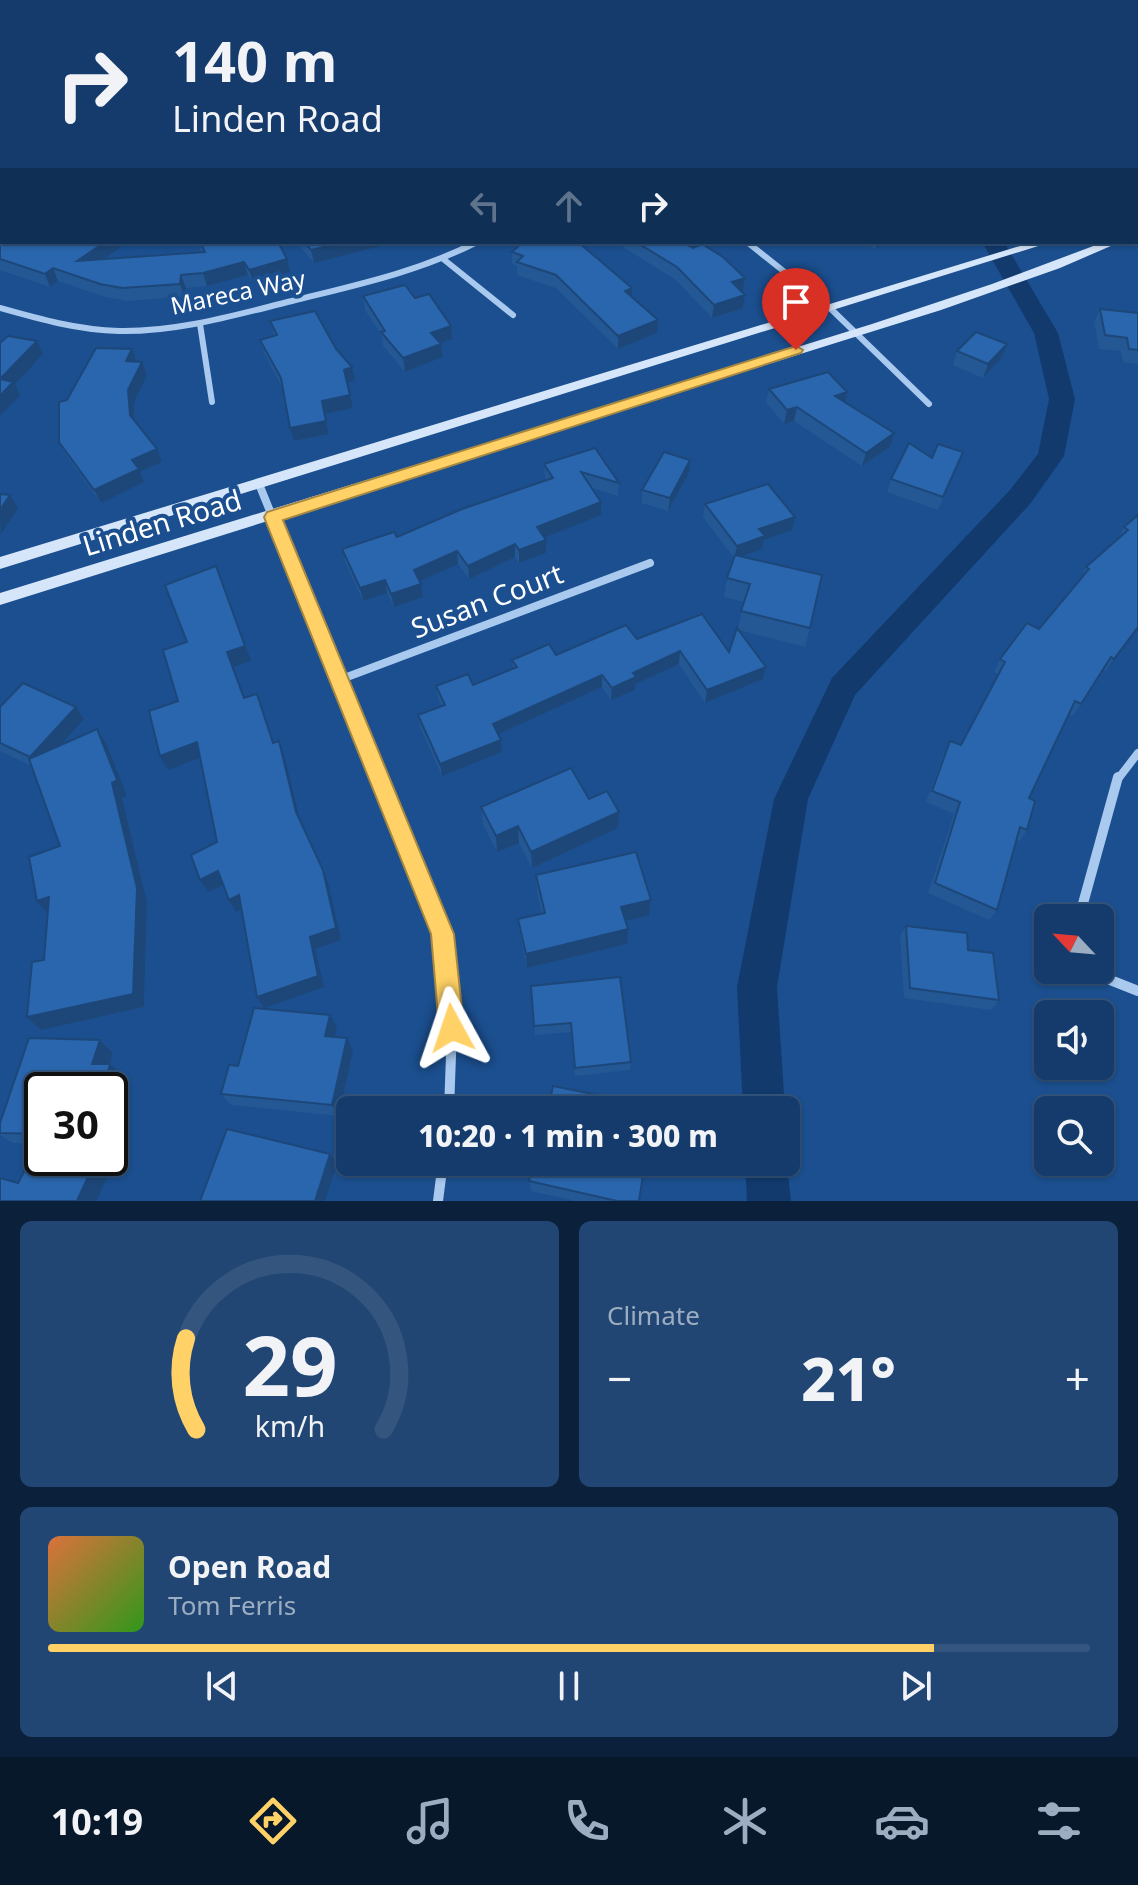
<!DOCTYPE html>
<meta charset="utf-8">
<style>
:root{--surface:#143b6b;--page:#214673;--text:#f1f3f6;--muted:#9dadc1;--line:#33557e;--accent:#ffd166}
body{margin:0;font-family:"Noto Sans",sans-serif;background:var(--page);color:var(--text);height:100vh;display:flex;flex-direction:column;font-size:30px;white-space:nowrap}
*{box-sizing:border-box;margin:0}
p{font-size:26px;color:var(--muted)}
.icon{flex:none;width:44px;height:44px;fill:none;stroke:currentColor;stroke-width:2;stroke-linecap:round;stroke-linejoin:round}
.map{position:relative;height:1201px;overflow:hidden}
.side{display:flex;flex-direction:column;gap:20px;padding:20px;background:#0b203b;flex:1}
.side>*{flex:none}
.guide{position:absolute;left:0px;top:0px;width:1138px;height:244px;box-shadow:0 2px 6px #0004,0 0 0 2px var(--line);background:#143b6b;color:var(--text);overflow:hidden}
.needle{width:52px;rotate:296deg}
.tools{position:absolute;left:1034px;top:904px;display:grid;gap:16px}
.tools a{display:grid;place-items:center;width:80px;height:80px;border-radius:12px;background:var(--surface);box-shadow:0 2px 6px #0004,0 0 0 2px var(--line);font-size:40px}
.speed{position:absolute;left:24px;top:1072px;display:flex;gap:16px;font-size:40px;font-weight:700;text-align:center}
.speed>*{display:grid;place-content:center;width:104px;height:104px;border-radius:50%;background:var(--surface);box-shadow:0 2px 6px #0004,0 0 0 2px var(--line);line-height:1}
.speed .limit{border:4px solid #111;border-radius:12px;background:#fff;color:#111}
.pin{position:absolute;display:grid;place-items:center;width:68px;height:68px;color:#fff;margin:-82px -34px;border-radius:50% 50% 50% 0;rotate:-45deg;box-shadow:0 0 8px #0007}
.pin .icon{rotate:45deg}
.me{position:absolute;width:88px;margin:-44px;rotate:355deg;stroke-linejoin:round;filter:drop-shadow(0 0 6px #0008)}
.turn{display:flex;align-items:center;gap:28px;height:168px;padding:0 40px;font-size:36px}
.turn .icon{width:104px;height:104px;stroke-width:2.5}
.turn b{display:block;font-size:56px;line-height:68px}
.lanes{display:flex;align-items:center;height:76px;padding:0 40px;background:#0003;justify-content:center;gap:40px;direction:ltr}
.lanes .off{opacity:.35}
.big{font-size:60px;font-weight:800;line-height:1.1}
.side .widget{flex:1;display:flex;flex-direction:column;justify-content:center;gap:12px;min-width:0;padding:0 28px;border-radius:12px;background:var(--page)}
.side .dial{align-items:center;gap:0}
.dial svg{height:208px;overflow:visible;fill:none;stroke:var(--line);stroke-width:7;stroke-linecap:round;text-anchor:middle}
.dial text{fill:var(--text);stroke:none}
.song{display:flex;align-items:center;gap:24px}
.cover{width:96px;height:96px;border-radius:12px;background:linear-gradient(135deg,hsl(20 70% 55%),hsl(110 70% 35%))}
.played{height:8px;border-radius:4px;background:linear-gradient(90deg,var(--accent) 85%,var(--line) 85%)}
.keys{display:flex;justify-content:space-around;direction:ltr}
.heat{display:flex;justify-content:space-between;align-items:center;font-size:44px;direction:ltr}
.side .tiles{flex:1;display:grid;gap:20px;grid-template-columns:1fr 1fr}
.widget:last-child{grid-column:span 2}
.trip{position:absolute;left:336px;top:1096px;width:464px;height:80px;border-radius:12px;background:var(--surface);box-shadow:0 2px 6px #0004,0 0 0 2px var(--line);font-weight:800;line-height:80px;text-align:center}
.dock{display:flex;height:128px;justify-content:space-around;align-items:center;background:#08182b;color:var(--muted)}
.dock .icon{width:56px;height:56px}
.dock .on{color:var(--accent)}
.dock b{font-size:36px;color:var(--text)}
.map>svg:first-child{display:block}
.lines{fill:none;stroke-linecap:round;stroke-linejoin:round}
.canal{fill:#123a6d;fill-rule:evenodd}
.street-far3{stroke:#a9c9ee;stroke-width:5}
.street-far2{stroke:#a9c9ee;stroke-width:6}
.street-far1{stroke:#a9c9ee;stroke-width:8}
.street{stroke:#a9c9ee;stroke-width:10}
.secondary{fill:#d6e6fa;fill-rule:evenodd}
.wall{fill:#245895}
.shaded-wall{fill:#1d4779}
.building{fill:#2a66ad;stroke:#1d4779;stroke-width:2}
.route{fill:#ffd166;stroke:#a68842;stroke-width:2}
.labels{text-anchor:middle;stroke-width:8;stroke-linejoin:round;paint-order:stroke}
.far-street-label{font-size:24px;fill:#fff;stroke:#1b4f8f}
.street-label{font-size:28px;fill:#fff;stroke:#1b4f8f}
</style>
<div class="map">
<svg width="1138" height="1201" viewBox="0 0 1138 1201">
<rect width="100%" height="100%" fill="#1b4f8f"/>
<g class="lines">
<path class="canal" d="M 1034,0 L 1050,0 L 1033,2 Z
M 982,242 L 1004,242 L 1058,333 L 1075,399 L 1064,456 L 1030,504 L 855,695 L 808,799 L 777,987 L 785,1110 L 743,1110 L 737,987 L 774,799 L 832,678 L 1010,490 L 1038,454 L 1049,399 L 1034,333 Z
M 786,1156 L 791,1201 L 747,1201 L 745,1162 L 786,1162 Z"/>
<path class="street-far3" d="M 837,0 L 841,2"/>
<path class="street-far2" d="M 747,242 L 831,309 L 929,404
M 442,258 L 513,315
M 0,308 C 39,319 78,330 119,331 C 178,332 235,315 292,301 C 356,285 418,272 477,242
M 200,324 L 212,402"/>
<path class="street-far1" d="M 259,484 L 379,779
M 339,680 L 650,563
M 1118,779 L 1138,753"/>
<path class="street" d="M 378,777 L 442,934 L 452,1028 L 449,1110
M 1079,918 L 1118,777
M 1085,970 L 1138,991
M 438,1201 L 443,1162"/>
<path class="secondary" d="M 1033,242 L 1051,242 L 0,569 L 0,557 Z
M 1104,242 L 1120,242 L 1060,268 L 941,310 L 0,605 L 0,593 L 872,324 L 992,284 Z"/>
</g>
<path class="wall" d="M 1121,0 L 1138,0 L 1138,8 L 1136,7 L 1136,2 L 1125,2 Z
M 1136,42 L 1138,42 L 1138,149 L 1136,150 Z
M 0,222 L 2,242 L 128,242 L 103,259 L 202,252 L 197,242 L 278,242 L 290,272 L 253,283 L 248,275 L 207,286 L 186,288 L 184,297 L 127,301 L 105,297 L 58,281 L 50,287 L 0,270 Z
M 296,242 L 397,242 L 314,263 Z
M 615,242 L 682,242 L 745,278 L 743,291 L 741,291 L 745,295 L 743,308 L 712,318 L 676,280 Z
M 860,242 L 885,242 L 876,249 Z
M 512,252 L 632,297 L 657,333 L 618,349 L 556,288 L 517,275 L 517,266 L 512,264 Z
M 363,296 L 415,298 L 451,326 L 452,339 L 440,343 L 443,357 L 405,372 L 383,346 L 382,336 L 365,310 Z
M 1100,309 L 1138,313 L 1138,364 L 1123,362 L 1121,351 L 1099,349 L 1094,322 Z
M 270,321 L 336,349 L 355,380 L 347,383 L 353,408 L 325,414 L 329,434 L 294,441 L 283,389 L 264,353 L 260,340 L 274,336 Z
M 1007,344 L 1002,357 L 983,378 L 953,365 L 957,351 Z
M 132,349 L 137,362 L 142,362 L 147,375 L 134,403 L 135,421 L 157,449 L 162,462 L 140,472 L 144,482 L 101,503 L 66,455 L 59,442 L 67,400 Z
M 769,389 L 845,402 L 890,447 L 862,466 L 794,421 L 784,424 L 766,402 Z
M 595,448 L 619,483 L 618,496 L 592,488 L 601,515 L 544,537 L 546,553 L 519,563 L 515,557 L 469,579 L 458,564 L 419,581 L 423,597 L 394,607 L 387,593 L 363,601 L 345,562 L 342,549 L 397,537 L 547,480 L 545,477 L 544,464 Z
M 963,452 L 938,510 L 887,492 L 891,479 L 932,458 Z
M 689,473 L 668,511 L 642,503 L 642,490 Z
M 705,504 L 795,517 L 792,530 L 764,540 L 762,549 L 742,556 L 810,628 L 805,647 L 739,630 L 766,667 L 763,679 L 705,703 L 679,664 L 636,684 L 635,690 L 611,700 L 602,687 L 498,734 L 501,740 L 502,752 L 442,776 L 420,727 L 418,715 L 442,706 L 438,699 L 436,686 L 473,685 L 513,668 L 512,660 L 556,655 L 637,639 L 729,652 L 738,629 L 744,602 L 724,597 L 727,578 L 734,558 L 703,517 Z
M 1138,515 L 1138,629 L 1106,671 L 1103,669 L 1073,716 L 1069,714 L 1029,798 L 1027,830 L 1020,841 L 1016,840 L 997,910 L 989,920 L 928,893 L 954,814 L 926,802 L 944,753 L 950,741 L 961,745 L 999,675 L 994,672 L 1000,659 L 1039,629 L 1080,580 L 1086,567 L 1117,541 L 1124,527 Z
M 0,707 L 76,707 L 84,719 L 60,746 L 97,729 L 107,745 L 127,796 L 122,798 L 147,902 L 144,1007 L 41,1030 L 44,960 L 60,846 L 32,766 L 0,751 Z
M 589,799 L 618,828 L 532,868 L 519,843 L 497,852 L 483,824 L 481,807 Z
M 536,875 L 651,900 L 649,916 L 626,921 L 627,944 L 527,968 L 520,934 L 518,919 L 542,914 L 537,891 Z
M 906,926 L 968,950 L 999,1000 L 991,1010 L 904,998 L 900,936 Z
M 531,986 L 631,1062 L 630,1070 L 575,1076 L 571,1032 L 535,1035 Z
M 337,1028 L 334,1037 L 353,1051 L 339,1116 L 231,1105 L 221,1094 L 238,1066 Z
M 100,1040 L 113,1053 L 109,1064 L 123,1076 L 42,1090 L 42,1158 L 96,1171 L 107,1178 L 18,1183 L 39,1144 L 13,1143 L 0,1135 L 0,1123 Z
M 529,1181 L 639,1201 L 575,1201 L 531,1191 Z"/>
<path class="shaded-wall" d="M 2,111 L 2,126 L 0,128 L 0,113 Z
M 2,199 L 2,218 L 0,221 L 0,201 Z
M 105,242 L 128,242 L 82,274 L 77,261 Z
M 345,242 L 397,242 L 314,263 L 311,250 Z
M 878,242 L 885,242 L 876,249 Z
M 287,259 L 290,272 L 253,283 L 249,270 Z
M 244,262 L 248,275 L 207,286 L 203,273 Z
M 53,268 L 58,281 L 50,287 L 45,274 Z
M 181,275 L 186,288 L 184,297 L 180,284 Z
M 745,278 L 743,291 L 730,295 L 732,282 Z
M 632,288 L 632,301 L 625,291 Z
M 745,295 L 743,308 L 712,318 L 714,305 Z
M 658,320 L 657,333 L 618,349 L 618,336 Z
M 451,326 L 452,339 L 433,346 L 431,333 Z
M 37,341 L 43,354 L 15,384 L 20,395 L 0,416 L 0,379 Z
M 441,344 L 443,357 L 405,372 L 403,358 Z
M 1007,344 L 1002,357 L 983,378 L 988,364 Z
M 132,349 L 137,362 L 126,361 Z
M 142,362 L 147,375 L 134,403 L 135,428 L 130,415 L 128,390 Z
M 352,367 L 355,380 L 347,383 L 344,370 Z
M 847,392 L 844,406 L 835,396 Z
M 350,395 L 353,408 L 325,414 L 322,401 Z
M 797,407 L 794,421 L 784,424 L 787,410 Z
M 326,421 L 329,434 L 294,441 L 290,428 Z
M 894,433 L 890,447 L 862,466 L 866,453 Z
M 157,449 L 162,462 L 140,472 L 144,482 L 101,503 L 94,490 L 132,460 Z
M 690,460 L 689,473 L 668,511 L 670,498 Z
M 10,495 L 18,508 L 1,534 L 0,510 Z
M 601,502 L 601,515 L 538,540 L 537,527 Z
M 795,517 L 792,530 L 764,540 L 762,549 L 734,559 L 737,546 L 759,529 Z
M 546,540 L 546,553 L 519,563 L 519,550 Z
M 515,544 L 515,557 L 469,579 L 468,566 Z
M 457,551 L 458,564 L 416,583 L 414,570 Z
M 216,566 L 251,661 L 233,667 L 250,713 L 227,652 Z
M 385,580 L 387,593 L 363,601 L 360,588 Z
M 421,584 L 423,597 L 394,607 L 391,594 Z
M 1138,627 L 1138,629 L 1106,671 L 1114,659 Z
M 680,651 L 679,664 L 636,684 L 635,690 L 611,700 L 612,688 L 633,673 Z
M 766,667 L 763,679 L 705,703 L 707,690 Z
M 602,675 L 602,687 L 494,736 L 493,724 Z
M 76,707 L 84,719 L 39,769 L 30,757 Z
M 97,729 L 107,745 L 127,796 L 122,798 L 147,902 L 144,1007 L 41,1030 L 27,1017 L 112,783 Z
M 501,740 L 502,752 L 442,776 L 440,764 Z
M 279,741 L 284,755 L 301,825 L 296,812 Z
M 197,742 L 204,756 L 168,770 L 160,756 Z
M 619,812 L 618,828 L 532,868 L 531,852 Z
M 518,826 L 519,843 L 497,852 L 496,836 Z
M 323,870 L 328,883 L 341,940 L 315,949 L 324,987 L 264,1008 L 257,997 L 310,937 Z
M 218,871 L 225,884 L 208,892 L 200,880 Z
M 239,895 L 246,907 L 236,912 L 229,900 Z
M 49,897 L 49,916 L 37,901 Z
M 651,900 L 649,916 L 620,922 L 621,907 Z
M 628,929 L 627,944 L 527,968 L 526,954 Z
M 330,1015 L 337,1028 L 331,1049 L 325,1036 Z
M 347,1038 L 353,1051 L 339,1116 L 332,1105 Z
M 100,1040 L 113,1053 L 106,1076 L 92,1064 Z
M 110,1064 L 123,1076 L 110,1123 L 110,1090 L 103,1090 Z
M 330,1154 L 337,1164 L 325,1201 L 315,1201 Z
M 83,1158 L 100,1158 L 96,1171 L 107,1178 L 96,1201 L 77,1201 Z"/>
<path class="building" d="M 0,0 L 172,0 L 172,1 L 166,2 L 2,2 L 2,4 L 0,3 Z
M 312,0 L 337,0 L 337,2 L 309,2 Z
M 2,37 L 2,111 L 0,113 L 0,38 Z
M 1136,42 L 1138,42 L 1138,126 L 1136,125 Z
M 0,157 L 2,157 L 2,199 L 0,201 Z
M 0,222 L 2,222 L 2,242 L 105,242 L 77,261 L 205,252 L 200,242 L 278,242 L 287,259 L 249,270 L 244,262 L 203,273 L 181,275 L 180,284 L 122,288 L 100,284 L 53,268 L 45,274 L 0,259 Z
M 304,242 L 345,242 L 311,250 Z
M 523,242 L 578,242 L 632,288 L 625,291 L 658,320 L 618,336 L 556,275 L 517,262 L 523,256 L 512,252 Z
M 636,242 L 682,242 L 693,248 L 702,244 L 723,257 L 745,278 L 732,282 L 745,295 L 714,305 L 677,267 Z
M 405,285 L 415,298 L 429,294 L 451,326 L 431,333 L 441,344 L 403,358 L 381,332 L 385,331 L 363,296 Z
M 1100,309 L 1138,313 L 1138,350 L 1129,349 L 1127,338 L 1105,335 Z
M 315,311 L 336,349 L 352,367 L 344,370 L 350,395 L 322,401 L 326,421 L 290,428 L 281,378 L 260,340 L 277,335 L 270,321 Z
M 976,332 L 1007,344 L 988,364 L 957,351 Z
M 8,336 L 37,341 L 0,379 L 13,382 L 0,396 L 0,343 Z
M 96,348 L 132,349 L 126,361 L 142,362 L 128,390 L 130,415 L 157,449 L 132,460 L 139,469 L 94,490 L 59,442 L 59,402 L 67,400 Z
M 828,372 L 847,392 L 835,396 L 894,433 L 866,453 L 797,407 L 787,410 L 769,389 Z
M 909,443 L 932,458 L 938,444 L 963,452 L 943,497 L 891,479 Z
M 595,448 L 619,483 L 581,472 L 601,502 L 537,527 L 546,540 L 519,550 L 515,544 L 468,566 L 457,551 L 414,570 L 421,584 L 391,594 L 385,580 L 360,588 L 342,549 L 394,532 L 397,537 L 462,509 L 553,478 L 544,464 Z
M 664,452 L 690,460 L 670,498 L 642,490 Z
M 768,484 L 795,517 L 759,529 L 765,536 L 737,546 L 705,504 Z
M 0,494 L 10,495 L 0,510 Z
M 1138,515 L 1138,627 L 1114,659 L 1111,657 L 1081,704 L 1075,701 L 1029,798 L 1035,801 L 1027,830 L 1020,827 L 997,910 L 935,883 L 960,802 L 932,791 L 950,741 L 961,745 L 1005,662 L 1000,659 L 1027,623 L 1039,629 L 1089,569 L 1086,567 L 1128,530 L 1124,527 Z
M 735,555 L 822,575 L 810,628 L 741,611 L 750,584 L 727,578 Z
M 216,566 L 245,646 L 227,652 L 244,698 L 257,694 L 273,743 L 279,741 L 296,812 L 323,870 L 336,928 L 310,937 L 318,976 L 257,997 L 239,895 L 229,900 L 218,871 L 200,880 L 191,855 L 217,842 L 197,742 L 160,756 L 149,711 L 178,701 L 163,650 L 187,642 L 165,585 Z
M 702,614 L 729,652 L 737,628 L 766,667 L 707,690 L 680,651 L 633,673 L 636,677 L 612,688 L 602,675 L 493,724 L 501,740 L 440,764 L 418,715 L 445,705 L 436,686 L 468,674 L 473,685 L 517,667 L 512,660 L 549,644 L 556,655 L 626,625 L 637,639 Z
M 23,683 L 76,707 L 30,757 L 0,743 L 0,707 Z
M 97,729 L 117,780 L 112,783 L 137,888 L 133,994 L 27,1017 L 32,962 L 44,960 L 49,897 L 37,901 L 29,857 L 60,846 L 29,759 Z
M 571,768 L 589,799 L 607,791 L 619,812 L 531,852 L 518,826 L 496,836 L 481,807 Z
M 636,852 L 651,900 L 621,907 L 628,929 L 526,954 L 518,919 L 545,913 L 536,875 Z
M 906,926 L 967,933 L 968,950 L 993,953 L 999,1000 L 910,988 Z
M 620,977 L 631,1062 L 575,1068 L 571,1023 L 534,1026 L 531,986 Z
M 254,1008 L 330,1015 L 325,1036 L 347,1038 L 332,1105 L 221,1094 L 229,1065 L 238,1066 Z
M 29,1038 L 100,1040 L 92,1064 L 110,1064 L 103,1090 L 42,1090 L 42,1134 L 0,1133 L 0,1123 Z
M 553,1086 L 652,1106 L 652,1110 L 548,1110 Z
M 227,1129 L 330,1154 L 315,1201 L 200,1201 Z
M 42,1138 L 42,1158 L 83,1158 L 81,1164 L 92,1168 L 77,1201 L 0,1201 L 0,1178 L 18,1183 Z
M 533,1162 L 645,1162 L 639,1201 L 617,1201 L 529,1181 Z"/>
<path class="route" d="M 796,346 L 803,350 L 801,353 L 283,520 L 454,934 L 464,1028 L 460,1036 L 452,1040 L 443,1036 L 439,1028 L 431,934 L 264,517 L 267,512 Z"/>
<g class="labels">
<g class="far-street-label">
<text transform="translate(238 293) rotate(-12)" y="8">Mareca Way</text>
</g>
<g class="street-label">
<text transform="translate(162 523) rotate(-17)" y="10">Linden Road</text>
<text transform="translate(487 601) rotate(-21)" y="10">Susan Court</text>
</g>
</g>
</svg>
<div class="tools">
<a><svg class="needle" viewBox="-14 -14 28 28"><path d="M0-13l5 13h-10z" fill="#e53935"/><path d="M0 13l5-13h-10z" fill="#9dadc1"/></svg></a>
<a><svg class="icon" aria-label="sound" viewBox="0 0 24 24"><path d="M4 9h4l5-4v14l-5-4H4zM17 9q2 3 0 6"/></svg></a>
<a><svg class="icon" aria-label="search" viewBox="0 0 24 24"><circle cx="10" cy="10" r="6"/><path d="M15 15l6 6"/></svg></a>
</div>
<div class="speed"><div class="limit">30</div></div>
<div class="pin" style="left:796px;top:350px;background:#d93025"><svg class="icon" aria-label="arrive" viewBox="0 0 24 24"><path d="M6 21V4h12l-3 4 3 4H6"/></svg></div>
<svg class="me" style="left:452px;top:1028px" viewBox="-20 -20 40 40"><path d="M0-17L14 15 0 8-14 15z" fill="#ffd166" stroke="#fff" stroke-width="4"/></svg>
<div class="trip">10:20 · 1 min · 300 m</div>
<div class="guide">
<div class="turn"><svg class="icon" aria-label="right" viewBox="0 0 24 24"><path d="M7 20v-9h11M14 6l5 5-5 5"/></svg><div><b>140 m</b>Linden Road</div></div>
<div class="lanes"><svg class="icon off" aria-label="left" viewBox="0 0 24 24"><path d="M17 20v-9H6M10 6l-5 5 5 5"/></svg><svg class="icon off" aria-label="ahead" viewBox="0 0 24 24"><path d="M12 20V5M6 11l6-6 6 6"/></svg><svg class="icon" aria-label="right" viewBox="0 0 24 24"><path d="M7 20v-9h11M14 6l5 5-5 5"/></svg></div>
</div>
</div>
<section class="side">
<div class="tiles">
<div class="widget dial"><svg viewBox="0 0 100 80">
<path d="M14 69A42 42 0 1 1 86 69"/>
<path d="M14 69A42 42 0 0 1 10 34" stroke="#ffd166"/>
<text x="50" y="56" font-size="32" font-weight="700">29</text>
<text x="50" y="72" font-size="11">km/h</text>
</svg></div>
<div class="widget"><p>Climate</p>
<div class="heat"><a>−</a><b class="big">21°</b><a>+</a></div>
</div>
<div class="widget">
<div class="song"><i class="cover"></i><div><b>Open Road</b><p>Tom Ferris</p></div></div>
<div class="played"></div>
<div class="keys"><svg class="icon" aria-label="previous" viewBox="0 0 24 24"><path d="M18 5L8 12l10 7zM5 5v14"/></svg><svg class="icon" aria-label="pause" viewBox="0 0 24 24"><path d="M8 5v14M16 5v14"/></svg><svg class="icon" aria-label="next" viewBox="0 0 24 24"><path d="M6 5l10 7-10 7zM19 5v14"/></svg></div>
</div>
</div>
</section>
<nav class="dock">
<b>10:19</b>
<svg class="icon on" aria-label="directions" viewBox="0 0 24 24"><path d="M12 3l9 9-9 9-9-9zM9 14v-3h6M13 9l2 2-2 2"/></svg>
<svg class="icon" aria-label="music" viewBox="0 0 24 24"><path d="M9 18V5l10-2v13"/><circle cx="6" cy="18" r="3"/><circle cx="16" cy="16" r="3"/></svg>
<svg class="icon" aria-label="phone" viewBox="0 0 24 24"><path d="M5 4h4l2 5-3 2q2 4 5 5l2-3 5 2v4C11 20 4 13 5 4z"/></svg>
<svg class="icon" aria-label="climate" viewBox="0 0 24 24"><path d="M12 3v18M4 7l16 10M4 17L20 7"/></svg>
<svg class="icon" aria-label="car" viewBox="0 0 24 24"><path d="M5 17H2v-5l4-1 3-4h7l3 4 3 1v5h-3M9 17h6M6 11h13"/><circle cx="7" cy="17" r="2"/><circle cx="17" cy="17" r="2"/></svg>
<svg class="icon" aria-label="filters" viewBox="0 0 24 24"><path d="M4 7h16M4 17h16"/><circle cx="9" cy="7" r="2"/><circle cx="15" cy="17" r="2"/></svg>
</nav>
